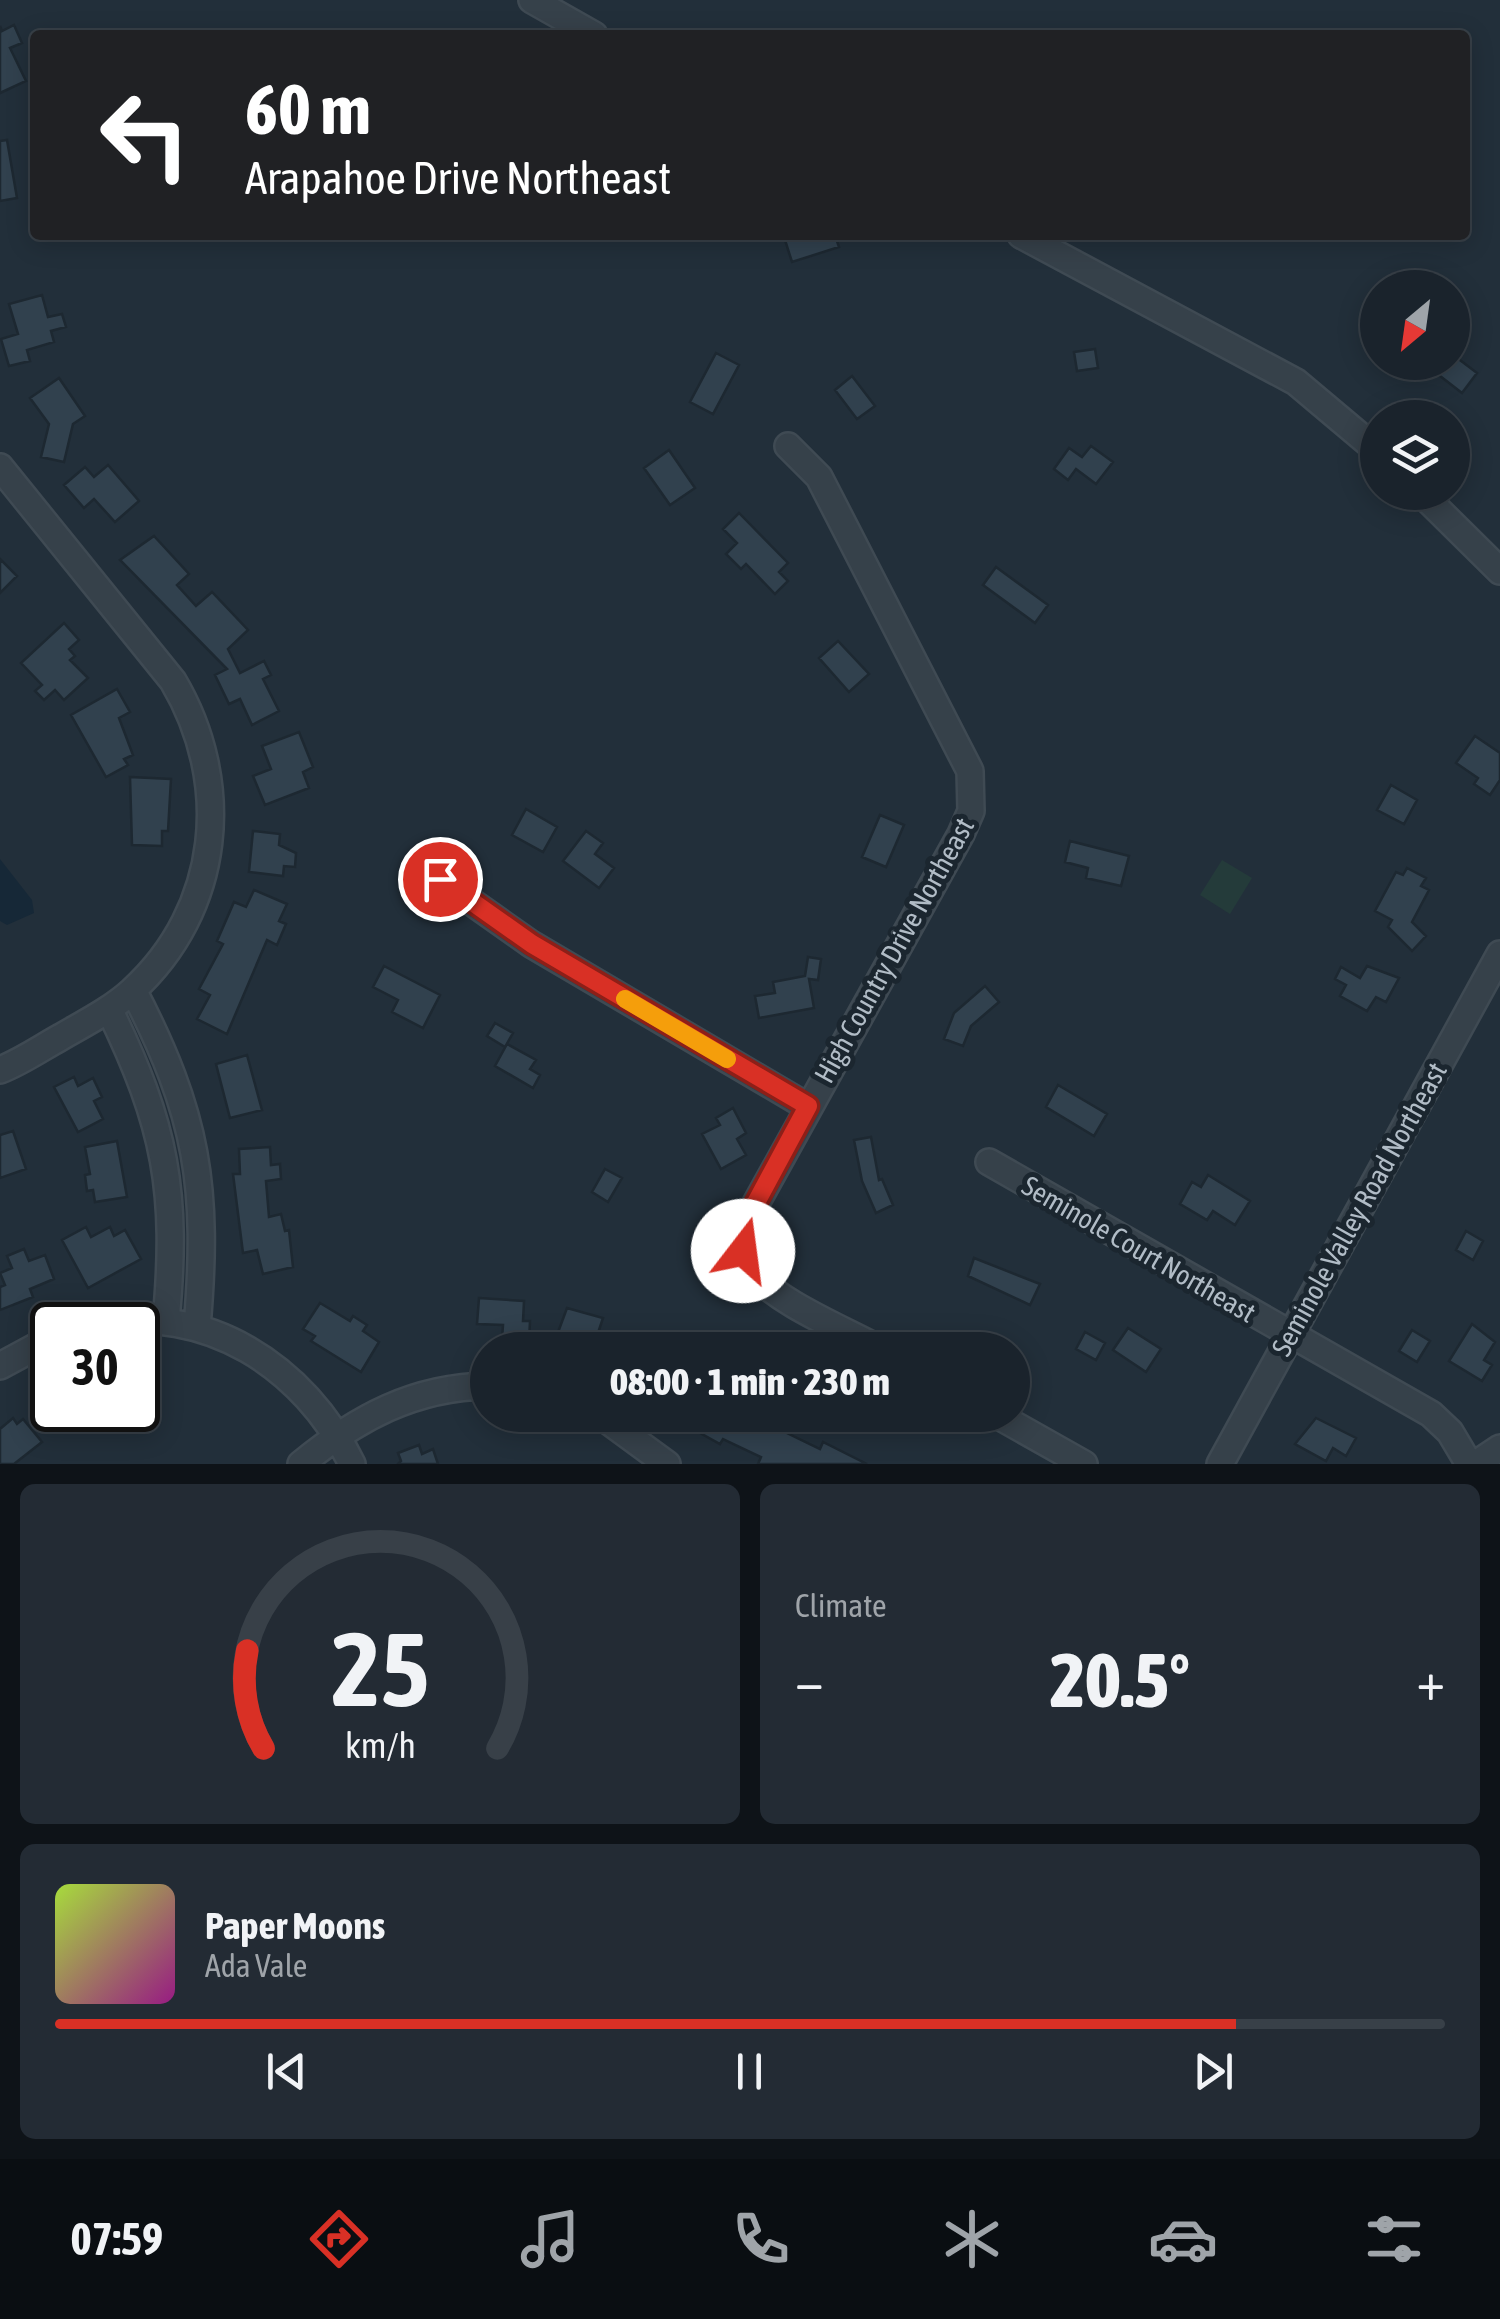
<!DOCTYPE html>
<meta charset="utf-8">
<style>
:root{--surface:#1a232c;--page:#232b34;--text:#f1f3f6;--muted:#9fa4a9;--line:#384048;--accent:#d93025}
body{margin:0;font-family:"Asap Condensed",sans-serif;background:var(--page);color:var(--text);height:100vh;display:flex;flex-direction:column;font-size:38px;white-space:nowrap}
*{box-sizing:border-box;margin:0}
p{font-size:32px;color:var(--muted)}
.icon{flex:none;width:55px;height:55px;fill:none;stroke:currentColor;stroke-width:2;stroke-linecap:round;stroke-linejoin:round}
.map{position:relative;height:1464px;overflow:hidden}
.drawer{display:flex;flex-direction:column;gap:20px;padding:20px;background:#0e1318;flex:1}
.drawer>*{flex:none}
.banner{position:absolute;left:30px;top:30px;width:1440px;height:210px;border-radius:10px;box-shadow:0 5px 25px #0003,0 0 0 2px var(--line);background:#202124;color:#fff;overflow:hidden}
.needle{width:65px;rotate:209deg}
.tools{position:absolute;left:1360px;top:270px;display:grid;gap:20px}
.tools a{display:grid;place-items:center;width:110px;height:110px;border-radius:50%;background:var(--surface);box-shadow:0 5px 25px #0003,0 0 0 2px var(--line);font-size:50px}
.speed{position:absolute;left:30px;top:1302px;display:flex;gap:20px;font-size:50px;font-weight:700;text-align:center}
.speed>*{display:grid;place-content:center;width:130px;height:130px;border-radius:50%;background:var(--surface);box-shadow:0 5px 25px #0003,0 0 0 2px var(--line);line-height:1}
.speed .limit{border:5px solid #111;border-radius:15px;background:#fff;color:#111}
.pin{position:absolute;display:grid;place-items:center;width:85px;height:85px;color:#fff;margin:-42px;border:5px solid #fff;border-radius:50%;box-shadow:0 2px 10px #0007}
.me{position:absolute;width:110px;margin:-55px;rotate:15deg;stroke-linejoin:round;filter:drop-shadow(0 0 8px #0008)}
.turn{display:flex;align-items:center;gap:35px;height:210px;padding:0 50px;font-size:45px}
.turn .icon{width:130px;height:130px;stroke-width:2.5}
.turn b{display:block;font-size:70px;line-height:85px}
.big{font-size:75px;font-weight:800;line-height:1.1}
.drawer .card{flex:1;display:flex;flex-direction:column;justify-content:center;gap:15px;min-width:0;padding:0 35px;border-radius:15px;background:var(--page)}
.drawer .dial{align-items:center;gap:0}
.dial svg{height:260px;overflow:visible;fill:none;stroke:var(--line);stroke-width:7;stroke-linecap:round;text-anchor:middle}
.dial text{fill:var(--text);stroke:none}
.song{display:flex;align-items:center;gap:30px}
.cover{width:120px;height:120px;border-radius:15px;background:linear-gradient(135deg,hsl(80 70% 55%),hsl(310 70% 35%))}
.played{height:10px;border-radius:5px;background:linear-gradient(90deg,var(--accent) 85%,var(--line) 85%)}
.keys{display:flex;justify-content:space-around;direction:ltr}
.heat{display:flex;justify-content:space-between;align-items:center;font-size:55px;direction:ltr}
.drawer .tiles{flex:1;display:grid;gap:20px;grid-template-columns:1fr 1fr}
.card:last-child{grid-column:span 2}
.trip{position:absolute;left:470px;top:1332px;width:560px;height:100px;border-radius:50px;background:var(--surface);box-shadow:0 5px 25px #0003,0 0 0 2px var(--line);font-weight:800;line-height:100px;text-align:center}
.tab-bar{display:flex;height:160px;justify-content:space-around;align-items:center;background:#0a0e12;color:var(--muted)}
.tab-bar .icon{width:70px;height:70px}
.tab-bar .selected{color:var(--accent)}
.tab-bar b{font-size:45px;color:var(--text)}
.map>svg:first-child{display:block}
.green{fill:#243b3a}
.water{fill:#162837}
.building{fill:#31414e;stroke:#1d2831;stroke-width:2.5}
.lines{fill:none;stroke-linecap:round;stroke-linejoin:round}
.minor-casing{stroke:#3f4a53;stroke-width:30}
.minor{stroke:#36414a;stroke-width:25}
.route-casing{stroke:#8d1f18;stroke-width:25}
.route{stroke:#d93025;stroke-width:18}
.slow{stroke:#f59e0b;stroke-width:18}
.labels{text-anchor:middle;stroke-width:10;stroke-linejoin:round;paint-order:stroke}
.street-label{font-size:28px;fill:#b1bcc6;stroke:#1b262f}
</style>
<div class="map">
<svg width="1500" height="1464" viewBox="0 0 1500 1464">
<rect width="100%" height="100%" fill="#222f3a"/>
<path class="green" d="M 1222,860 L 1252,878 L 1230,914 L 1200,895 Z"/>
<path class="water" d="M 0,859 L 32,900 L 34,913 L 7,925 L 0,921 Z"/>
<path class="building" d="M 14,25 L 22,43 L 10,48 L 26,81 L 0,93 L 0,26 L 2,31 Z
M 7,140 L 17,198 L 0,201 L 0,141 Z
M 801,235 L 835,235 L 839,247 L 792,262 L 785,240 Z
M 42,295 L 48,317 L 62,314 L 66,327 L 51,331 L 54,342 L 27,350 L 30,361 L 9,366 L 1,339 L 18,334 L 9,304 Z
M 1095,349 L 1098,368 L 1077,371 L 1074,352 Z
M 716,353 L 739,365 L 713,414 L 690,402 Z
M 1452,354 L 1477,373 L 1462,393 L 1422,362 L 1452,362 Z
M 852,376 L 875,406 L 857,419 L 835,390 Z
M 59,378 L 85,416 L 73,424 L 64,462 L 41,457 L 49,424 L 30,398 Z
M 1091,446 L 1113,462 L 1096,484 L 1076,469 L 1068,480 L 1054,469 L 1069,448 L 1082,457 Z
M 669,450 L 695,488 L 670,505 L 644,468 Z
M 108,465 L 139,501 L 115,522 L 94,499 L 84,508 L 64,485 L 85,467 L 94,477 Z
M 739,513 L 788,563 L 779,572 L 788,581 L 775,594 L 746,564 L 741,569 L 726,554 L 737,543 L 723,529 Z
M 154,536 L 189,574 L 177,585 L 196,606 L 212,592 L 248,630 L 228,649 L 240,673 L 264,661 L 271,675 L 263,679 L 279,711 L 252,725 L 240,699 L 229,704 L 215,675 L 227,669 L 120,560 Z
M 0,559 L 17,576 L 0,593 Z
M 996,567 L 1048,605 L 1035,623 L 983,585 Z
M 64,623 L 79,640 L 69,649 L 75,656 L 70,660 L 88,678 L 64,700 L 55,690 L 44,700 L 35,691 L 42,685 L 21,663 Z
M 838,641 L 869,674 L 849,692 L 819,658 Z
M 117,689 L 130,712 L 119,718 L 133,755 L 124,759 L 128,765 L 106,777 L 71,715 Z
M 299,732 L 313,767 L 303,772 L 309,788 L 265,805 L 253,776 L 271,769 L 262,746 Z
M 1475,736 L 1500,753 L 1500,780 L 1490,795 L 1474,784 L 1478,778 L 1456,763 Z
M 130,777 L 171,779 L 168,831 L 162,831 L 162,846 L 132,845 Z
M 1391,785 L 1417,800 L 1404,824 L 1377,810 Z
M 526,809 L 557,827 L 543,852 L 512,835 Z
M 880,815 L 904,825 L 886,867 L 862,857 Z
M 253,831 L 280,834 L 279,845 L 296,853 L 295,867 L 284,866 L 283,876 L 249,872 Z
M 586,831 L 603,843 L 595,854 L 614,868 L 599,888 L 563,861 Z
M 1070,841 L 1129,856 L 1121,886 L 1086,878 L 1088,868 L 1065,862 Z
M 1407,868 L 1426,878 L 1421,886 L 1429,890 L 1412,922 L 1426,936 L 1412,951 L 1388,927 L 1392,920 L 1375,911 L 1396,872 L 1403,875 Z
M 254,890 L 287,904 L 279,921 L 286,924 L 277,945 L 267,940 L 227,1034 L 197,1019 L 210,995 L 199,989 L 223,944 L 217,941 L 234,902 L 246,907 Z
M 808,957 L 821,959 L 818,980 L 809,979 L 814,1008 L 759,1018 L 755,996 L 775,993 L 773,982 L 805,976 Z
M 384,966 L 440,995 L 423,1028 L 392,1012 L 398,1000 L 373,987 Z
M 1367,966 L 1399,978 L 1386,1002 L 1376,997 L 1367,1011 L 1340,996 L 1346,985 L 1335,979 L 1341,967 L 1360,978 Z
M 985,986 L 999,1002 L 971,1026 L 963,1046 L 944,1039 L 954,1013 Z
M 495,1023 L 513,1033 L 505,1047 L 487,1036 Z
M 507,1044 L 536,1060 L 530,1069 L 540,1075 L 533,1088 L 495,1066 Z
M 247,1055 L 262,1110 L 230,1118 L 216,1064 Z
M 74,1077 L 78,1086 L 93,1078 L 102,1097 L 94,1101 L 103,1119 L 78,1132 L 54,1087 Z
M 1058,1085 L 1107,1114 L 1094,1136 L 1046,1107 Z
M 733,1108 L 746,1133 L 737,1139 L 746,1155 L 721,1169 L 702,1134 L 720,1125 L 716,1118 Z
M 13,1131 L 26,1169 L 0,1178 L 0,1135 Z
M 871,1137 L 879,1180 L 882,1179 L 893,1205 L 876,1213 L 862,1181 L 854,1140 Z
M 117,1141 L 127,1197 L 95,1202 L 93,1190 L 87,1191 L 85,1175 L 90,1174 L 85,1147 Z
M 270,1147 L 271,1165 L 280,1164 L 281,1179 L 266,1181 L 269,1217 L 281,1214 L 285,1231 L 289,1230 L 293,1267 L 263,1274 L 257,1250 L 243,1253 L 233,1174 L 240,1174 L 239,1149 Z
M 605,1169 L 622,1178 L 608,1202 L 592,1192 Z
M 1208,1175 L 1250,1201 L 1235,1225 L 1213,1211 L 1207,1220 L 1180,1204 L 1192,1182 L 1201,1187 Z
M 86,1227 L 91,1237 L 110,1227 L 114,1236 L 125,1230 L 141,1259 L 88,1288 L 62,1240 Z
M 1466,1231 L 1483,1241 L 1473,1260 L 1456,1250 Z
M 24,1249 L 29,1261 L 45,1255 L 54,1279 L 30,1289 L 33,1297 L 0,1310 L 0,1287 L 5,1285 L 0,1273 L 12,1268 L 7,1256 Z
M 974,1258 L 1040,1284 L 1030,1305 L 968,1276 Z
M 479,1298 L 524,1301 L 523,1321 L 530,1321 L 529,1341 L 502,1340 L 503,1325 L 477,1324 Z
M 320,1303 L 350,1321 L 353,1316 L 367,1325 L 363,1331 L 379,1342 L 361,1372 L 311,1341 L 315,1336 L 303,1329 Z
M 567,1308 L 603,1318 L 597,1336 L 606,1339 L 602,1350 L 571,1350 L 574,1340 L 557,1335 Z
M 1472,1324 L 1495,1342 L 1484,1360 L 1492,1365 L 1482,1381 L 1449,1361 Z
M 1128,1328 L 1161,1349 L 1146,1372 L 1113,1350 Z
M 1412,1330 L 1430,1341 L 1417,1362 L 1399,1351 Z
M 1085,1332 L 1105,1343 L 1096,1360 L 1076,1349 Z
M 56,1410 L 99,1410 L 93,1414 L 99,1425 L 85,1432 L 79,1422 L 66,1429 Z
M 701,1415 L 750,1415 L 820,1449 L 823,1442 L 867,1464 L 758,1464 L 761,1457 L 723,1439 L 720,1444 L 693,1429 Z
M 13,1418 L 17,1424 L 23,1419 L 42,1442 L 14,1464 L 0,1464 L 0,1429 Z
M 1316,1418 L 1356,1438 L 1346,1456 L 1333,1448 L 1326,1461 L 1295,1444 Z
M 419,1445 L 422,1454 L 433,1449 L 438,1464 L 398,1464 L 401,1461 L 398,1453 Z"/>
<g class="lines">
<defs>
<path id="minor" d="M 532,0 L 594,35
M 1021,235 L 1296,382 L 1378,451
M 788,446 L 819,477 L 970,771 L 971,811 L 961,834 L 744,1225 C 743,1242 742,1256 752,1271 C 775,1302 847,1331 881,1350
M 0,467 L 173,681 C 233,782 222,909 132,991 C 111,1010 85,1023 61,1037 C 41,1048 21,1062 0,1070
M 1420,492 L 1500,571
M 439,879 L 531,944 L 808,1107
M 133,990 C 198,1115 209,1187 197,1327
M 109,1009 C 166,1126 178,1192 166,1321
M 989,1162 L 1431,1414 L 1450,1432 L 1469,1464
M 96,1325 C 206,1302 305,1367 352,1464
M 0,1366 L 52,1338
M 600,1415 L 667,1464
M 997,1415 L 1084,1464
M 301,1464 C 357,1418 414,1387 488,1386
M 1220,1464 L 1500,954
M 1476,1464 L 1500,1448"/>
</defs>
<use href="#minor" class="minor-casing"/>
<use href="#minor" class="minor"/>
</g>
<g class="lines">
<defs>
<path id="route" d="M 440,879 L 532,944 L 808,1106 L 744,1225 L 743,1251"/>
</defs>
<use href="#route" class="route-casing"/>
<use href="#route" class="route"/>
<path class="slow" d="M 625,999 L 727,1059"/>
</g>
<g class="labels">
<g class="street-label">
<text transform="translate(894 950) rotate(-61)" y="10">High Country Drive Northeast</text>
<text transform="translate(1359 1209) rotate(-61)" y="10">Seminole Valley Road Northeast</text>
<text transform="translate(1139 1249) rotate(30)" y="10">Seminole Court Northeast</text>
</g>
</g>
</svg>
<div class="tools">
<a><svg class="needle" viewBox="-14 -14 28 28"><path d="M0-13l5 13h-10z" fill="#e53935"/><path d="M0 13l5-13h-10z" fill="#9fa4a9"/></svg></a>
<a><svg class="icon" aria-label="layers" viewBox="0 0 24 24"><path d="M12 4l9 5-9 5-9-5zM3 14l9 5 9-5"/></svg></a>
</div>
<div class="speed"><div class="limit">30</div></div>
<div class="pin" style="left:440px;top:879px;background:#d93025"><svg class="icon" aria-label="arrive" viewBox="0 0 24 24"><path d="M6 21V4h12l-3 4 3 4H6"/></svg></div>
<svg class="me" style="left:743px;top:1251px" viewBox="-20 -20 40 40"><circle r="19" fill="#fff"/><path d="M0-13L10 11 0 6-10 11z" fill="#d93025"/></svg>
<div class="trip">08:00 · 1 min · 230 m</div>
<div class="banner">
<div class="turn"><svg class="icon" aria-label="left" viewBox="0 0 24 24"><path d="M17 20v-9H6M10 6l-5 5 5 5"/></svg><div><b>60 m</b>Arapahoe Drive Northeast</div></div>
</div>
</div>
<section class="drawer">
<div class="tiles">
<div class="card dial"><svg viewBox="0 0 100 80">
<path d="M14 69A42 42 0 1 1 86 69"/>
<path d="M14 69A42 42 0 0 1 9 39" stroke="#d93025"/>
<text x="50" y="56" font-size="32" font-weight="700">25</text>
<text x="50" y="72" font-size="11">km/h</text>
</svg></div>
<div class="card"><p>Climate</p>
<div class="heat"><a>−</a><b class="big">20.5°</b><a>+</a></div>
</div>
<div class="card">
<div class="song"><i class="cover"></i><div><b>Paper Moons</b><p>Ada Vale</p></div></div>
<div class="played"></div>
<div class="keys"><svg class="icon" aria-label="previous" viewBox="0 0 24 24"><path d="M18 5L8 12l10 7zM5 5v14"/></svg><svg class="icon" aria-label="pause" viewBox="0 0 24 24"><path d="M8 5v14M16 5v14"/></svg><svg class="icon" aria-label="next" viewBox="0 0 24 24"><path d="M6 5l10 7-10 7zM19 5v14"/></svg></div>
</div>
</div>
</section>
<nav class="tab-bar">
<b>07:59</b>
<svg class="icon selected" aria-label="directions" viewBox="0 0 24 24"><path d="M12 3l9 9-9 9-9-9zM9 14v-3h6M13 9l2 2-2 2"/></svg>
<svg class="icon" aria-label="music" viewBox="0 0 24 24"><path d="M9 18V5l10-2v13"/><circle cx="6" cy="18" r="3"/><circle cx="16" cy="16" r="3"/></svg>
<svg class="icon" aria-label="phone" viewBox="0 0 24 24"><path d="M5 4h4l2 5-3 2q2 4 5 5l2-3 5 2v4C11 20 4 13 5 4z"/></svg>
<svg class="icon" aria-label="climate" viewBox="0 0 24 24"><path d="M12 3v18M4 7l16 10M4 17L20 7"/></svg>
<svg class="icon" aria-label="car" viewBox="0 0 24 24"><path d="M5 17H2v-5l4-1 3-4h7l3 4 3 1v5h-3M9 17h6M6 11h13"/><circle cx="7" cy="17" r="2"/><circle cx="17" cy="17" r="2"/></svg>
<svg class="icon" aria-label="filters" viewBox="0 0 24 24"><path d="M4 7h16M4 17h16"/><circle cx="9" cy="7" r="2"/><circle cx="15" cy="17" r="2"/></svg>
</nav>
